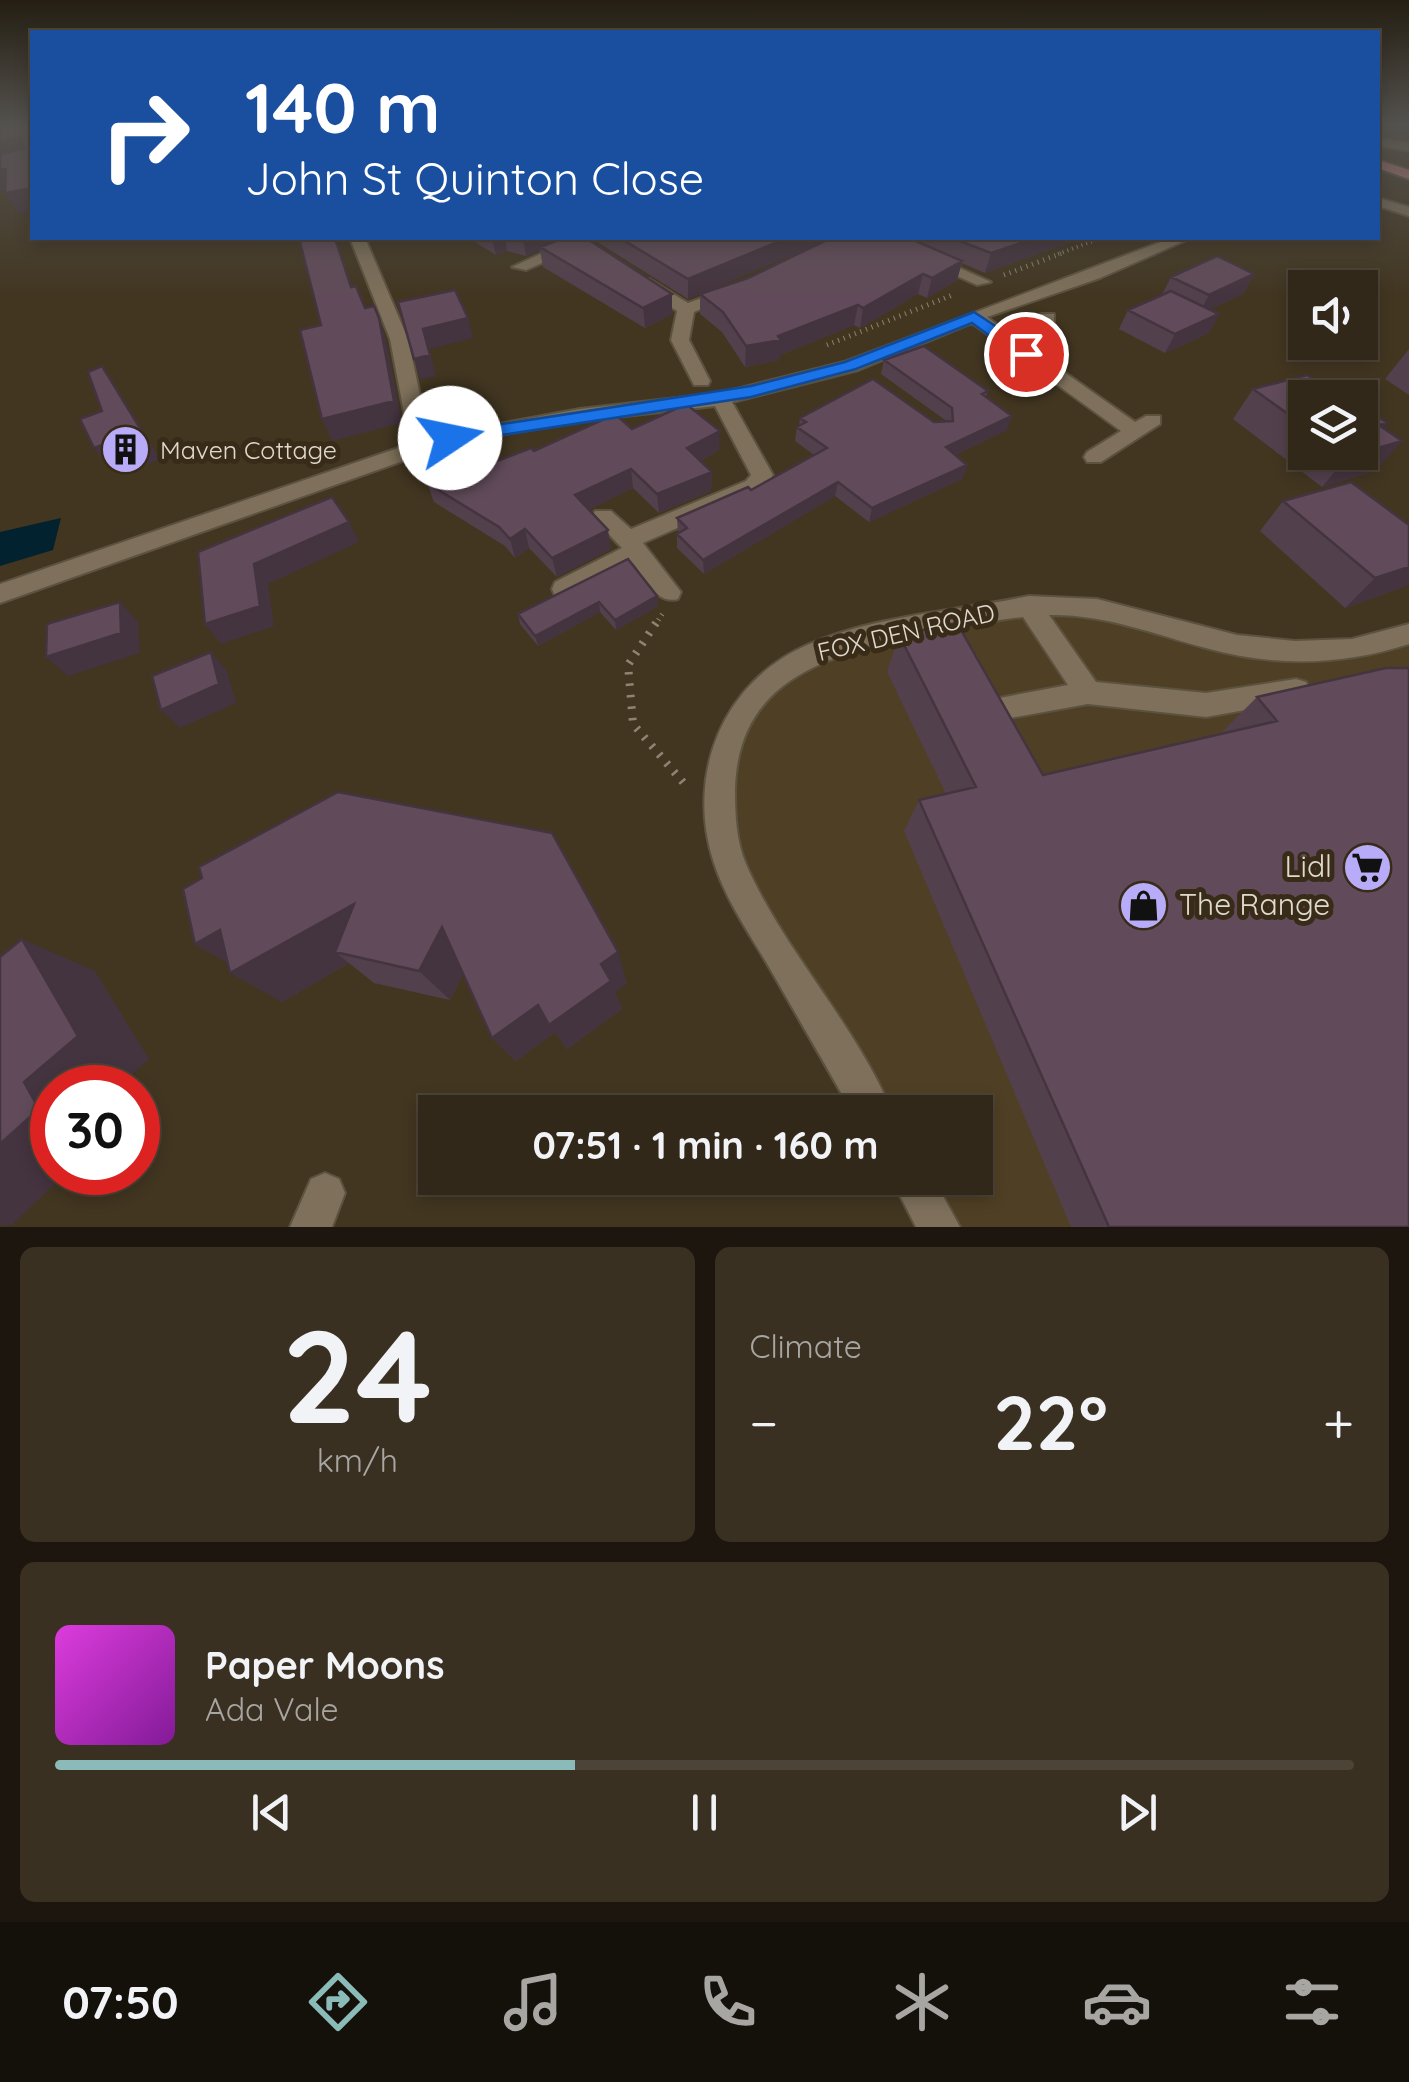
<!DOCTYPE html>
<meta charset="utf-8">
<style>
:root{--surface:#322819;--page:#3a3022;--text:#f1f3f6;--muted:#a8a6a2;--line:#4d4438;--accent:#8bbbb9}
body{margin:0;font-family:Quicksand,sans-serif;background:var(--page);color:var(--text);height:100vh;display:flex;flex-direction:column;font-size:38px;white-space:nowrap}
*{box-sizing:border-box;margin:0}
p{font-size:32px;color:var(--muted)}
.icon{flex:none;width:55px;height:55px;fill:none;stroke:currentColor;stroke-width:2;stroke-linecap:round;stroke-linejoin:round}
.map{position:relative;height:1227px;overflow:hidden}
.drawer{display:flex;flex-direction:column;gap:20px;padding:20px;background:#1c160e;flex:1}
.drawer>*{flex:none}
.guide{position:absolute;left:30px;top:30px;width:1350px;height:210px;border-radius:0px;box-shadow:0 5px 15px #0003,0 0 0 2px var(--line);background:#1a4fa0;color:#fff;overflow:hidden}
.tools{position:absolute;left:1288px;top:270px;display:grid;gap:20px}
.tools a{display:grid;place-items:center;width:90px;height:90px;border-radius:0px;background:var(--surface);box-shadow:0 5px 15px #0003,0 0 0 2px var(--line);font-size:50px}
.speed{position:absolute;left:30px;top:1065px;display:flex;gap:20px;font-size:50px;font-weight:700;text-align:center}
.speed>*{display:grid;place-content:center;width:130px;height:130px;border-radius:50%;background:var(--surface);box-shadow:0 5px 15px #0003,0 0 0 2px var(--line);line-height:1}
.speed .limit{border:15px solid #d22;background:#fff;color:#111}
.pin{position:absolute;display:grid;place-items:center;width:85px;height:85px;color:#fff;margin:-42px;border:5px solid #fff;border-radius:50%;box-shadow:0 2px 10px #0007}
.me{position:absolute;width:110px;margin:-55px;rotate:79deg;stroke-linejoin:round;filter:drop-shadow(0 0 8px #0008)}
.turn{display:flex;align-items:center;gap:35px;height:210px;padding:0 50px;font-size:45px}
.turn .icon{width:130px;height:130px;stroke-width:2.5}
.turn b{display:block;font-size:70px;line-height:85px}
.big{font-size:75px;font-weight:700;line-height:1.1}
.drawer .card{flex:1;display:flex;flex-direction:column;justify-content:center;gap:15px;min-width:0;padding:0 35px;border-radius:15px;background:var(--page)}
.drawer .dial{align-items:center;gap:0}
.dial b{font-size:130px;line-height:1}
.song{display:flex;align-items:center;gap:30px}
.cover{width:120px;height:120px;border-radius:15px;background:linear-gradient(135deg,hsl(300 70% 55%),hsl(290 70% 35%))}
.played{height:10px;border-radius:5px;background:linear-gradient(90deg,var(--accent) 40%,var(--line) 40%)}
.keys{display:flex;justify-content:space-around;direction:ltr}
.heat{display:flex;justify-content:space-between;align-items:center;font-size:55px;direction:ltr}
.drawer .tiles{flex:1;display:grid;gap:20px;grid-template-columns:1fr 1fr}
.card:last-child{grid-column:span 2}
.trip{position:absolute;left:418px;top:1095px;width:575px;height:100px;border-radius:0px;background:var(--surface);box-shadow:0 5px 15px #0003,0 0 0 2px var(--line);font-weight:700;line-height:100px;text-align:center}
.tabs{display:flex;height:160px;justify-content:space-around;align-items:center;background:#14100a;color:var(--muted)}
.tabs .icon{width:70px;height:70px}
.tabs .selected{color:var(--accent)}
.tabs b{font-size:45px;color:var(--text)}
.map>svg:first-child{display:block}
.built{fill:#4f3f24}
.water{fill:#01222e}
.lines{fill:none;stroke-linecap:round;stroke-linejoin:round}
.minor-casing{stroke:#5c5240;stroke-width:4}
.major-casing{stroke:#5c5240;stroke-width:4}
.path-far2{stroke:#8d8473;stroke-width:4;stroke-dasharray:1 4;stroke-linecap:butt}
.path-far1{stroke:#8d8473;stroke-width:5;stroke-dasharray:1 5;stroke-linecap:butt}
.path{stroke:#8d8473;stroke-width:8;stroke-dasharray:2.5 9;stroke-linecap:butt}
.minor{fill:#7e705a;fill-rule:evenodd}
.major{fill:#ca7f80;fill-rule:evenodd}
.wall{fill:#53404d}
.shaded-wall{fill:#44343f}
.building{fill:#614b5a;stroke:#44343f;stroke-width:2.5}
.route{fill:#1a73e8;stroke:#114b97;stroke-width:2.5}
.labels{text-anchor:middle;stroke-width:10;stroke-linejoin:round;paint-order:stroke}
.poi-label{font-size:25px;fill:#e0d9cd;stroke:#382b18;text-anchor:start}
.street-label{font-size:25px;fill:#e0d9cd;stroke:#382b18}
.near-poi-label{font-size:30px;fill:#e0d9cd;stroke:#382b18;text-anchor:end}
</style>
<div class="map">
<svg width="1409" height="1227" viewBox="0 0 1409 1227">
<rect width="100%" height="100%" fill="#423621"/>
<path class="built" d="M 1029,606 L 1275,652 L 1409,634 L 1409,1227 L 939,1227 L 911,1178 L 975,1178 L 975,1112 L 873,1112 L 731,866 L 723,757 L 789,664 Z"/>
<path class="water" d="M 61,518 L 53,550 L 0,566 L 0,532 Z"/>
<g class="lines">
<defs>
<path id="minor" d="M 1378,138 L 1409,143 L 1409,151 L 1378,146 Z
M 1378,198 L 1409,207 L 1409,216 L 1378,206 Z
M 350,238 L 365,238 L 408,339 L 429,437 L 580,409 L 721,393 L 844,362 L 1171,238 L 1191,238 L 1100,278 L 987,317 L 1002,328 L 1042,314 L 1054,314 L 1054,322 L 1013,336 L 1135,422 L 1146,416 L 1160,416 L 1160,424 L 1101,462 L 1087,462 L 1084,457 L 1087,452 L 1121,431 L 972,323 L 858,370 L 732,402 L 773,475 L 762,491 L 643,543 L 681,592 L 678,599 C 656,605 645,578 633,563 L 573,596 L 555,596 L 552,589 L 555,582 L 622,548 L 592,517 L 595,511 L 611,511 L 631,529 L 746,481 L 751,475 L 715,406 L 580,421 L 454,443 L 0,603 L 0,584 L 410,444 L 390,339 Z
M 872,238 L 892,238 L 991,282 L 977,285 Z
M 571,240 L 576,242 L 576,248 L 526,270 L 512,267 Z
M 637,279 L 649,279 L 688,303 L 732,287 L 740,292 L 694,312 L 689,340 L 710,381 L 708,385 L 694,385 L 671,340 L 677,311 L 637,285 Z
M 1029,596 L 1097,599 L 1237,635 L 1295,641 L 1352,639 L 1409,624 L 1409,644 C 1341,666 1274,667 1206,648 C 1153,634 1105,614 1049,615 L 1096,682 L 1206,693 L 1296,679 L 1306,682 L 1310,690 L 1306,698 L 1296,701 L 1206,717 L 1088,704 L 999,720 L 989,716 L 985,708 L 989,700 L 1068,685 L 1023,617 C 985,621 948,629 911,637 C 822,657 738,682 735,789 C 735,814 736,841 746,864 C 782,948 857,1026 892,1112 L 852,1112 C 825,1064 797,1016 769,967 C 749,933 725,899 713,860 C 686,773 723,682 807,645 C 877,615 956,611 1029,596 Z
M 325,1173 L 339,1179 L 345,1193 L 332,1227 L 290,1227 L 311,1179 Z
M 891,1178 L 933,1178 L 960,1227 L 916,1227 Z"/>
<path id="major" d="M 1378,160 L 1409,170 L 1409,179 L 1378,168 Z"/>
</defs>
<use href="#minor" class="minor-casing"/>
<use href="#major" class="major-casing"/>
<path class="path-far2" d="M 1058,254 L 1101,238"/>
<path class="path-far1" d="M 1004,275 L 1065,252
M 827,345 L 955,294
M 655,625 L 663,613"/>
<path class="path" d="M 656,623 L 628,665 L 633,724 L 688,788"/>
<use href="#minor" class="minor"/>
<use href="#major" class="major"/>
</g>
<path class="wall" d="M 468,238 L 586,238 L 672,294 L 672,314 L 645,328 L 543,267 L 540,250 L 526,256 L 507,251 L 496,255 Z
M 591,238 L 831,238 L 688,299 Z
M 831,238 L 1077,238 L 1068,243 L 985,273 L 962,263 L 957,280 L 927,298 L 918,294 L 860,328 L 854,325 L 780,355 L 779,360 L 745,367 L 722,332 L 700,314 L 700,294 L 748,278 Z
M 1254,274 L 1243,294 L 1210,309 L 1219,314 L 1209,333 L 1165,353 L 1119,329 L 1128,310 L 1162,295 L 1171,277 Z
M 1409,349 L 1409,395 L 1385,379 Z
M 884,360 L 988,391 L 986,397 L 1007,430 L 955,455 L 967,465 L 962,479 L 869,522 L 835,496 L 704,574 L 677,548 L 677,534 L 678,533 L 677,518 L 751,490 L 814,455 L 795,441 L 797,427 L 799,426 L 800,418 L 948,422 L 881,374 Z
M 1253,389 L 1305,398 L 1305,452 L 1360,452 L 1388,423 L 1383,428 L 1375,471 L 1322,487 L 1233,419 Z
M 632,429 L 719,450 L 700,461 L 712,472 L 711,491 L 659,513 L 633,488 L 588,510 L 611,549 L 557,577 L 529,548 L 515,558 L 505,546 L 434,502 L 427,483 L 534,451 Z
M 1283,501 L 1406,586 L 1345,608 L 1260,531 Z
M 628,559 L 658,606 L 616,630 L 600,612 L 538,646 L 520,624 L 518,614 Z
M 899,635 L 1043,775 L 1223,733 L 1222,732 L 1257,697 L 1386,668 L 1409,1227 L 1071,1227 L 904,831 L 919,800 L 946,794 L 887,672 Z
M 552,833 L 627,983 L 615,992 L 622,1009 L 567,1049 L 555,1032 L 516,1061 L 492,1038 L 463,973 L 450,1000 L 374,983 L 349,963 L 282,1002 L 228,963 L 195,944 Z"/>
<path class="shaded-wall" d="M 20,137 L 31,155 L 0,161 L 0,141 Z
M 6,169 L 18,188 L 0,191 L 0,170 Z
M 32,188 L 32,210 L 18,213 L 5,193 Z
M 492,238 L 505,238 L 507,251 L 496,255 Z
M 523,238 L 568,238 L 540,247 L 540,250 L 526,256 Z
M 787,238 L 831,238 L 688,299 L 688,279 Z
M 1036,238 L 1077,238 L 1068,243 L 985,273 L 991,253 Z
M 962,261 L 957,280 L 927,298 L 932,278 Z
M 923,274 L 918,294 L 860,328 L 863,308 Z
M 1254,274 L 1243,294 L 1198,315 L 1209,295 Z
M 672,294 L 672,314 L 645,328 L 643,308 Z
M 858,305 L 854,325 L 780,355 L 779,360 L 745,367 L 746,346 Z
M 1219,314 L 1209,333 L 1165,353 L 1175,334 Z
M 379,318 L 386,340 L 402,423 L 332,441 L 322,419 Z
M 468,318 L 473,338 L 429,349 L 436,376 L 420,379 L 414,359 L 423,329 Z
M 102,366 L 116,387 L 160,459 L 132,470 L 127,463 L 110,469 L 94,448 L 113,441 Z
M 1012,416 L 1007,430 L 942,461 L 946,447 Z
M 1388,423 L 1363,452 L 1402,441 L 1375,471 L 1322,487 L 1347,457 L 1379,425 Z
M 720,431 L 719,450 L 687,468 L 687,448 Z
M 967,465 L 962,479 L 869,522 L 872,508 Z
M 631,469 L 633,488 L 578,515 L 575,495 Z
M 712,472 L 711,491 L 659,513 L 657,494 Z
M 838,482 L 835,496 L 704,574 L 703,560 Z
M 349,522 L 359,542 L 268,584 L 274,626 L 221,644 L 205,624 L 254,564 Z
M 525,529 L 529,548 L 515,558 L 510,539 Z
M 608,530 L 611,549 L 557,577 L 552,558 Z
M 1409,567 L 1409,584 L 1406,586 L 1345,608 L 1375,578 Z
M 657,596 L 658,606 L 616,630 L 615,620 Z
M 120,602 L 138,622 L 140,653 L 68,676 L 46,657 Z
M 599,602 L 600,612 L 538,646 L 535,636 Z
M 211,652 L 227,671 L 236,703 L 180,728 L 161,710 Z
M 354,904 L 335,952 L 349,963 L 282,1002 L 230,973 L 238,969 L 195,944 L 220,930 Z
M 442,927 L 470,960 L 450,1000 L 419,971 Z
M 22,939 L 95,971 L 149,1059 L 117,1088 L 52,1088 L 52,1172 L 67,1172 L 12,1225 L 0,1225 L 0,1144 L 24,1082 Z
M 618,952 L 627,983 L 615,992 L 622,1009 L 567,1049 L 555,1032 L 516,1061 L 492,1038 L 538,1005 Z"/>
<path class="building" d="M 0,125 L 32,125 L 32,188 L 5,193 L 6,169 L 0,170 L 0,154 L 24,148 L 20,137 L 0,141 Z
M 299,238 L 335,238 L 351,287 L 356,286 L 365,308 L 374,306 L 379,318 L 394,401 L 322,419 L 300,330 L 321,325 Z
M 564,238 L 586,238 L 672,294 L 643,308 L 540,247 Z
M 620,238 L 787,238 L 688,279 Z
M 831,238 L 909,238 L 962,261 L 932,278 L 923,274 L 863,308 L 858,305 L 778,336 L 781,340 L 746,346 L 723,312 L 700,294 L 748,278 Z
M 952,238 L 1036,238 L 991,253 Z
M 1217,256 L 1254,274 L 1209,295 L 1171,277 Z
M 455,290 L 468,318 L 423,329 L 430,355 L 414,359 L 398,302 Z
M 1171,291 L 1219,314 L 1175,334 L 1128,310 Z
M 924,346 L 988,391 L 982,394 L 1012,416 L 946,447 L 967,465 L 872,508 L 838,482 L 703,560 L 677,534 L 687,528 L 677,518 L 748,487 L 751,490 L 827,448 L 797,427 L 806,422 L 800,418 L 873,379 L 934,422 L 953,421 L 952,408 L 884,360 Z
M 102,366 L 146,438 L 116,449 L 113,441 L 94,448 L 80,419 L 102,411 L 88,372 Z
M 1307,375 L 1345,398 L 1305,398 L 1305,426 L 1253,389 Z
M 686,404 L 720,431 L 687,448 L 712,472 L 657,494 L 631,469 L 575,495 L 608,530 L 552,558 L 525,529 L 510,539 L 499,527 L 427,483 L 481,462 L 484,466 L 531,448 L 534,451 L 615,414 L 632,429 Z
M 1360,406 L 1388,423 L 1379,425 L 1402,441 L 1347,457 L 1341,452 L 1360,452 Z
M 1351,482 L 1409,525 L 1409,567 L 1375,578 L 1283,501 Z
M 332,497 L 349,522 L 254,564 L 260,606 L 205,624 L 198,552 Z
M 628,559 L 657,596 L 615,620 L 599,602 L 535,636 L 518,614 Z
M 120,602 L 121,633 L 46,657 L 47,624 Z
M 957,623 L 1043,775 L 1277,721 L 1257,697 L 1386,668 L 1409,668 L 1409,1227 L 1109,1227 L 919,800 L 976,787 L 899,635 Z
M 211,652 L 219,684 L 161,710 L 152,676 Z
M 338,792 L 552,833 L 618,952 L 601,964 L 611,981 L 549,1025 L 538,1005 L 492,1038 L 442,927 L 419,971 L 335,952 L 354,904 L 230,973 L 220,930 L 195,944 L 183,889 L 202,878 L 199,867 Z
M 22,939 L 78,1036 L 24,1082 L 39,1109 L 0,1144 L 0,957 Z"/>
<linearGradient id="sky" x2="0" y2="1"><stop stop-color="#241e12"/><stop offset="0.42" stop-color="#54524e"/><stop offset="1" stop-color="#54524e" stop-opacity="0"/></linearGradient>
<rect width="1409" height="297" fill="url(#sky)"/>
<path class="route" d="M 974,312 L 1032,350 L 1032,358 L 1020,358 L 972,323 L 856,369 L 751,397 L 450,443 L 440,438 L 450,432 L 751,386 L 845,362 Z"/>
<defs>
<symbol id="building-disc" viewBox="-11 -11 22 22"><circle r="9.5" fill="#b8abf7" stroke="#382b18"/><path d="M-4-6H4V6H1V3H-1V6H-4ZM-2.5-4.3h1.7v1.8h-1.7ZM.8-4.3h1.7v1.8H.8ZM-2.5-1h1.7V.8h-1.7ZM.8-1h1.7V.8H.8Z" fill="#111"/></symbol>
<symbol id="supermarket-disc" viewBox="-11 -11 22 22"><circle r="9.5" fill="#b8abf7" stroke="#382b18"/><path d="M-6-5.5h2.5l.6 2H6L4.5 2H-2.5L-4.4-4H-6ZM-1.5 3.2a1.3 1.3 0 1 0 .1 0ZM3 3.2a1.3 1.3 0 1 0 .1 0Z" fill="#111"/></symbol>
<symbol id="shop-disc" viewBox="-11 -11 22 22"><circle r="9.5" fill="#b8abf7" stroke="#382b18"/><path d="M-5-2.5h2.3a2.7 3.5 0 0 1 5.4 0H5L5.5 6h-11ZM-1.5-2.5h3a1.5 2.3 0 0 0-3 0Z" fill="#111"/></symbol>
</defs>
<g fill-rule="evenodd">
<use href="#building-disc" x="98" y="422" width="55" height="55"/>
<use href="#supermarket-disc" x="1340" y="840" width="55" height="55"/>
<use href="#shop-disc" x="1116" y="878" width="55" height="55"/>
</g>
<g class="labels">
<g class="poi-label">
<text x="160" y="459">Maven Cottage</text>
</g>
<g class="street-label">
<text transform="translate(906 632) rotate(-13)" y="9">FOX DEN ROAD</text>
</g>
<g class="near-poi-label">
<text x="1332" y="877">Lidl</text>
<text x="1179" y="915" text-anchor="start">The Range</text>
</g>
</g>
</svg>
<div class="tools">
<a><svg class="icon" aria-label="sound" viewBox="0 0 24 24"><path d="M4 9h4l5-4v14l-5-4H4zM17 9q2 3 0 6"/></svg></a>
<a><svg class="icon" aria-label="layers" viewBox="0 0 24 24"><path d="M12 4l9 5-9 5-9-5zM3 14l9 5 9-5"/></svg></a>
</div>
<div class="speed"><div class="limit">30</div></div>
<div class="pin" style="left:1026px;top:354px;background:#d93025"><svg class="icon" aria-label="arrive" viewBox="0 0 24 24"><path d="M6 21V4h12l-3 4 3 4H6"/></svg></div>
<svg class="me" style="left:450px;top:438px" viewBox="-20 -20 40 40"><circle r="19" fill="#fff"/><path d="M0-13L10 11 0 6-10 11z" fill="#1a73e8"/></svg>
<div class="trip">07:51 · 1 min · 160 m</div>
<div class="guide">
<div class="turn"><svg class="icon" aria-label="right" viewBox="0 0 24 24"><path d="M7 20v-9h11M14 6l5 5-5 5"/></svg><div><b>140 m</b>John St Quinton Close</div></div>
</div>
</div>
<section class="drawer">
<div class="tiles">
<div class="card dial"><b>24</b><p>km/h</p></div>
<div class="card"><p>Climate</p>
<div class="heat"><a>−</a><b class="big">22°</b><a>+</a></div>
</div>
<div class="card">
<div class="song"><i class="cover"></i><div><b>Paper Moons</b><p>Ada Vale</p></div></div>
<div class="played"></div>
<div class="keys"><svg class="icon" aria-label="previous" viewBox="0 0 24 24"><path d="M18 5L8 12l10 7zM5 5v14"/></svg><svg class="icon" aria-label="pause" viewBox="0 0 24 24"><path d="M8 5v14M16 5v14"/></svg><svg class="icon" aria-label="next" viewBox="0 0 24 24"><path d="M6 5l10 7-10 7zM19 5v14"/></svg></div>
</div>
</div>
</section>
<nav class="tabs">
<b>07:50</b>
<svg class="icon selected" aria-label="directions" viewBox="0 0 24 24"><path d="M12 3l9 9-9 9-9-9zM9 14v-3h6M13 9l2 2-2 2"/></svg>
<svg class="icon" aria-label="music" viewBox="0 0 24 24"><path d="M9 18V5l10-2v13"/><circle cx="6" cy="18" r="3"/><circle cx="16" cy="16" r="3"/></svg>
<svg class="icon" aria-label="phone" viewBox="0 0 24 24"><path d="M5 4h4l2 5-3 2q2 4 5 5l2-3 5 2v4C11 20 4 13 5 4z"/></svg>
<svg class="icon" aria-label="climate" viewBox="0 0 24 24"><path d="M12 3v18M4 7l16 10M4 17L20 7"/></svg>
<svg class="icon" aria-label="car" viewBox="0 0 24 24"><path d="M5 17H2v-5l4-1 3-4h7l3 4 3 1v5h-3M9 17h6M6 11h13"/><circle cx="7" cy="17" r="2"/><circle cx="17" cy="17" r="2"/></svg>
<svg class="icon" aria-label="filters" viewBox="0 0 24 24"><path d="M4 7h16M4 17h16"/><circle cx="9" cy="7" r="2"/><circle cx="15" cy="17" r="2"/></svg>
</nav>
